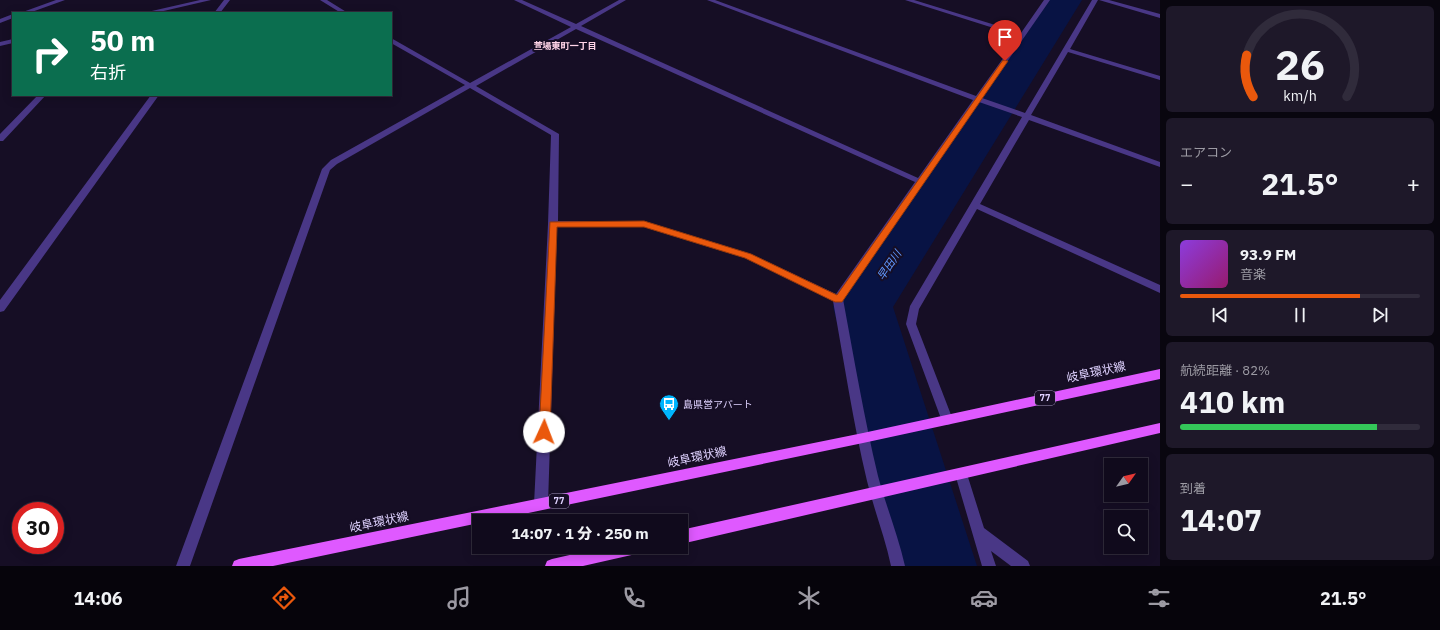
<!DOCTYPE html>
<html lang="ja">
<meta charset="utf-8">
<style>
:root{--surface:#100a1c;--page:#1e1829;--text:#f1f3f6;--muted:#9c9aa3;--line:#302b3b;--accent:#ea580c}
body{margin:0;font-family:"IBM Plex Sans","Noto Sans JP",sans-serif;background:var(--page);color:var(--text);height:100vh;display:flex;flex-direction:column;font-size:15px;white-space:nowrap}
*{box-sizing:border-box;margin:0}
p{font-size:13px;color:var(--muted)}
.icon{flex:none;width:22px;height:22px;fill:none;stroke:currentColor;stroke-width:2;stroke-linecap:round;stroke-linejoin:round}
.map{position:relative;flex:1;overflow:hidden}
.side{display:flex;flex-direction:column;gap:6px;padding:6px;background:#09060f;width:280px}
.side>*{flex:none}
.top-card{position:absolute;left:12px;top:12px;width:380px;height:84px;border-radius:0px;box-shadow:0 2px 10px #0003,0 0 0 1px var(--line);background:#0b6e4f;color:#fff;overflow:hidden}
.needle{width:26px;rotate:56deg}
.fabs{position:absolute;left:1104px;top:458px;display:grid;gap:8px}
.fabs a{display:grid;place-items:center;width:44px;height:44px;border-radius:0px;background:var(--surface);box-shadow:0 2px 10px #0003,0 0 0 1px var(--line);font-size:20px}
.speed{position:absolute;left:12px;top:502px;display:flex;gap:8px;font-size:20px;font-weight:700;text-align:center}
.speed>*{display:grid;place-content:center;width:52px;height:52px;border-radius:50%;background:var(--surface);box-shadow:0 2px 10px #0003,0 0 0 1px var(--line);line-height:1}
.speed .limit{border:6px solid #d22;background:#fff;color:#111}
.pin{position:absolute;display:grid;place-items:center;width:34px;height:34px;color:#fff;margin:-41px -17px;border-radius:50% 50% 50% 0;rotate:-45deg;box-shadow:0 0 4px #0007}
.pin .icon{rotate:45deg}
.me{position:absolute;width:44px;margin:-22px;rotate:2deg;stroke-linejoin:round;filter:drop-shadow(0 0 3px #0008)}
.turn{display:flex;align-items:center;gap:14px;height:84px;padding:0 12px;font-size:18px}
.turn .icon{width:52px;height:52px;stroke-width:2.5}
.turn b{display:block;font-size:28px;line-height:34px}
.big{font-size:30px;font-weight:800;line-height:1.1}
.side .widget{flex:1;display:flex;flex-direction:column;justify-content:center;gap:6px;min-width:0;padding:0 14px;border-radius:6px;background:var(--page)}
.side .dial{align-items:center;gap:0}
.dial svg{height:104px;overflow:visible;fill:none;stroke:var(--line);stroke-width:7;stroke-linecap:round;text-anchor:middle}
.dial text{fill:var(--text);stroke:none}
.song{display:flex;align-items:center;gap:12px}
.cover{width:48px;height:48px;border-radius:6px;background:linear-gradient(135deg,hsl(270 70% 55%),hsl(320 70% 35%))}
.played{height:4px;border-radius:2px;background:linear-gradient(90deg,var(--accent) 75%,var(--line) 75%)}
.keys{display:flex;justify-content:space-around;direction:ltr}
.heat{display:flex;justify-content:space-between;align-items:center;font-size:22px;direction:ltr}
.charge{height:6px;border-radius:3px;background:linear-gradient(90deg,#34c759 82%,var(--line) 0)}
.trip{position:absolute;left:472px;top:514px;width:216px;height:40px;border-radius:0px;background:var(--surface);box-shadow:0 2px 10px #0003,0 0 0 1px var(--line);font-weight:800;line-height:40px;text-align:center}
.tabs{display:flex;height:64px;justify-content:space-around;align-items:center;background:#06040b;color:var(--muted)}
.tabs .icon{width:28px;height:28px}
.tabs .active{color:var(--accent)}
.tabs b{font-size:18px;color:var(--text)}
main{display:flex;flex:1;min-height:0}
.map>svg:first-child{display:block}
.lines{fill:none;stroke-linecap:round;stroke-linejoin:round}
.river{fill:#081344;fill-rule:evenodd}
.service{fill:#493786;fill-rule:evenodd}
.minor{fill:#493786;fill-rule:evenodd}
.primary{fill:#df59ff;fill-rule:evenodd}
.route{fill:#ea580c;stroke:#983908}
.labels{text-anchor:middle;stroke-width:4;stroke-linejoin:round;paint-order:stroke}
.far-neighbourhood-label{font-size:9px;font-weight:bold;fill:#ffd4e8;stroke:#160e25}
.shield{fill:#160e25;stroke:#a397be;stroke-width:1}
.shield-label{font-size:9px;font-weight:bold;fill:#dfd2ff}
.poi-label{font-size:10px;fill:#dfd2ff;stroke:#160e25;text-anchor:start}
.water-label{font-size:11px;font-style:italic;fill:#6098ff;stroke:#160e25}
.near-street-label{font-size:12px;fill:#dfd2ff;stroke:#160e25}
</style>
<main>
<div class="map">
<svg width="1160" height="566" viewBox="0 0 1160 566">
<rect width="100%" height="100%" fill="#160e25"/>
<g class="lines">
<path class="river" d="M 1048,0 L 1082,0 L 893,307 L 977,566 L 895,566 L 833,306 L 842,290 Z"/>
<path class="service" d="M 56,0 L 65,0 L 29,13 L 20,13 Z
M 13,14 L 13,18 L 0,23 L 0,19 Z"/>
<path class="minor" d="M 200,0 L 211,0 L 155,13 L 143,13 Z
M 224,0 L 230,0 L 220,13 L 214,13 Z
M 320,0 L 327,0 L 348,13 L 341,13 Z
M 514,0 L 522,0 L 576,24 L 619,0 L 626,0 L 581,26 L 918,178 L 973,100 L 707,0 L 715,0 L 976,96 L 1019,36 L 905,0 L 914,0 L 1021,33 L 1044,0 L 1050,0 L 982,98 L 1025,113 L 1092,0 L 1098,0 L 1070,49 L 1160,76 L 1160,80 L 1068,52 L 1031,115 L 1160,162 L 1160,167 L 1029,120 L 980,204 L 1160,285 L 1160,293 L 977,209 L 919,309 L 916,324 L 953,420 L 951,424 L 947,425 L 943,424 L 906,324 L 910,306 L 1022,117 L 979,102 L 843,299 C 854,358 864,417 878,476 C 886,506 898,535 905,566 L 891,566 C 885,537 874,510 867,481 C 853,422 844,361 833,301 L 745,258 L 644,227 L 557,227 L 548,504 L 546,508 L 541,510 L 536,508 L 534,504 L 548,224 L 551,135 L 470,88 L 337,164 L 330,170 L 190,566 L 176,566 L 322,169 L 331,160 L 465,85 L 391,43 L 391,38 L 470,83 L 571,27 ZM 576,29 L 915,182 L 836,294 L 751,254 L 644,221 L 558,221 L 559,134 L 476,86 Z
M 1099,0 L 1109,0 L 1160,14 L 1160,18 Z
M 13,39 L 13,43 L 0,46 L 0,42 Z
M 38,95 L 46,95 L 3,141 L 0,141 L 0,134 Z
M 151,95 L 159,95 L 4,311 L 0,312 L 0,300 Z
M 961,468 L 966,470 L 967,474 L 984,528 L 1028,561 L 1030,566 L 1011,566 L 991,551 L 996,566 L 982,566 L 955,474 L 956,470 Z"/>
<path class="primary" d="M 1160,369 L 1160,379 L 863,443 L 490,521 L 479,521 L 479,523 L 273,566 L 232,566 L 234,561 L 239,559 L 863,433 Z
M 1160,423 L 1160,433 L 681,544 L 681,530 Z
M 605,547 L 643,547 L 641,552 L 636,554 L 583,566 L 545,566 L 547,561 L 552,559 Z"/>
</g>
<path class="route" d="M 1003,60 L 1008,61 L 842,302 L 835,302 L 745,258 L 644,227 L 557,227 L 550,432 L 548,435 L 544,437 L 540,435 L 539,432 L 550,222 L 644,221 L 751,254 L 837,295 Z"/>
<defs>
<symbol id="bus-pin" viewBox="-11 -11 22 30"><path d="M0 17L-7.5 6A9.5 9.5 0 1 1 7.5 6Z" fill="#00b5fd" stroke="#160e25"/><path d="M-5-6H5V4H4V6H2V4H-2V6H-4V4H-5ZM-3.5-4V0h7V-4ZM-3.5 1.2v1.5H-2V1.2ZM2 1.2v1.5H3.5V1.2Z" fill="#fff"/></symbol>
</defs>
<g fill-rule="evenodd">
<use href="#bus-pin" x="658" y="393" width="22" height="30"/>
</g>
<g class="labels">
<g class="far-neighbourhood-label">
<text x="565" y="49">萱場東町一丁目</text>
</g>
<g class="shield">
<rect x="1035" y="391" width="20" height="14" rx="3"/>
<rect x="549" y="494" width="20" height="14" rx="3"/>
</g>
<g class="shield-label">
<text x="1045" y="401">77</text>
<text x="559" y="504">77</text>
</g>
<g class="poi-label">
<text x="683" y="408">島県営アパート</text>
</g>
<g class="water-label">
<text transform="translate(889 265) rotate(-56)" y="4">早田川</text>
</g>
<g class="near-street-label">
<text transform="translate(1096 372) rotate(-12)" y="4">岐阜環状線</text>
<text transform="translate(697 457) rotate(-12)" y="4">岐阜環状線</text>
<text transform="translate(379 522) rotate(-12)" y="4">岐阜環状線</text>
</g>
</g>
</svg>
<div class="fabs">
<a><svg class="needle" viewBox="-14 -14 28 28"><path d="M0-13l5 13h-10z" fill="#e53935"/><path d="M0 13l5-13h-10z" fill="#9c9aa3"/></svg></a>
<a><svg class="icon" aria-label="search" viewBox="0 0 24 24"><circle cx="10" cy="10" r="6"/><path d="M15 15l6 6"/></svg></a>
</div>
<div class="speed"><div class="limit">30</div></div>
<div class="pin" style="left:1005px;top:61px;background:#d93025"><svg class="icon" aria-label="arrive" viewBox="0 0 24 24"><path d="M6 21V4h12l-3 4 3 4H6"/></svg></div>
<svg class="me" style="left:544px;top:432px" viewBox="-20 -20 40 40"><circle r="19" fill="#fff"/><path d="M0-13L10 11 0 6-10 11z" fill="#ea580c"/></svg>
<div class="trip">14:07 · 1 分 · 250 m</div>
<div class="top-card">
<div class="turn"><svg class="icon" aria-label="right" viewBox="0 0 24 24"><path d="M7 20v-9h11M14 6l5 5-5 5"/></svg><div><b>50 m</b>右折</div></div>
</div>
</div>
<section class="side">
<div class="widget dial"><svg viewBox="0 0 100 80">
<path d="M14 69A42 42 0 1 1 86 69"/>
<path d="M14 69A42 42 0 0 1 9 37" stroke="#ea580c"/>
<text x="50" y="56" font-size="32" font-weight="700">26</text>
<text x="50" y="72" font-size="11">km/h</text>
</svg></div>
<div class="widget"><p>エアコン</p>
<div class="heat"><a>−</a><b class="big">21.5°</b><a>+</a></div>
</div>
<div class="widget">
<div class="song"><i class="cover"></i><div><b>93.9 FM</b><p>音楽</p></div></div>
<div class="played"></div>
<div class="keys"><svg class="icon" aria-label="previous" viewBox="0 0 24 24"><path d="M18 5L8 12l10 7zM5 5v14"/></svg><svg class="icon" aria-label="pause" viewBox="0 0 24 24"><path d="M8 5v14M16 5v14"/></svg><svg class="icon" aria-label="next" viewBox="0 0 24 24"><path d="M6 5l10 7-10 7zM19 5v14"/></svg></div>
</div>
<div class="widget"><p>航続距離 · 82%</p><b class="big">410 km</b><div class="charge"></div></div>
<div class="widget"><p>到着</p><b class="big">14:07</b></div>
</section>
</main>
<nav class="tabs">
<b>14:06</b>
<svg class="icon active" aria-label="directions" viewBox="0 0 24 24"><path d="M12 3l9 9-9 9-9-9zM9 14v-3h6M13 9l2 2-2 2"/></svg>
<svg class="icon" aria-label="music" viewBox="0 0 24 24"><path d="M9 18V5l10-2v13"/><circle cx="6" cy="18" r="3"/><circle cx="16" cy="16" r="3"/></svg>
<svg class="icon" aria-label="phone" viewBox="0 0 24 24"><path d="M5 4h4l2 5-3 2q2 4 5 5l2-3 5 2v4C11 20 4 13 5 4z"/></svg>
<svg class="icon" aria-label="climate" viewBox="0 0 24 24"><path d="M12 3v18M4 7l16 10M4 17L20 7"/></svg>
<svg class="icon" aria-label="car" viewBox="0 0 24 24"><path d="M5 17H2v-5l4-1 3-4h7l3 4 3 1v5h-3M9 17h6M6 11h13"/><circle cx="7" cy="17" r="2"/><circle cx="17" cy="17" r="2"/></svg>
<svg class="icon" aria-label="filters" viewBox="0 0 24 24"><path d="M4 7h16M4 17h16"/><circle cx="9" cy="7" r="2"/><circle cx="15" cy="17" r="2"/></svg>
<b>21.5°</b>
</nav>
